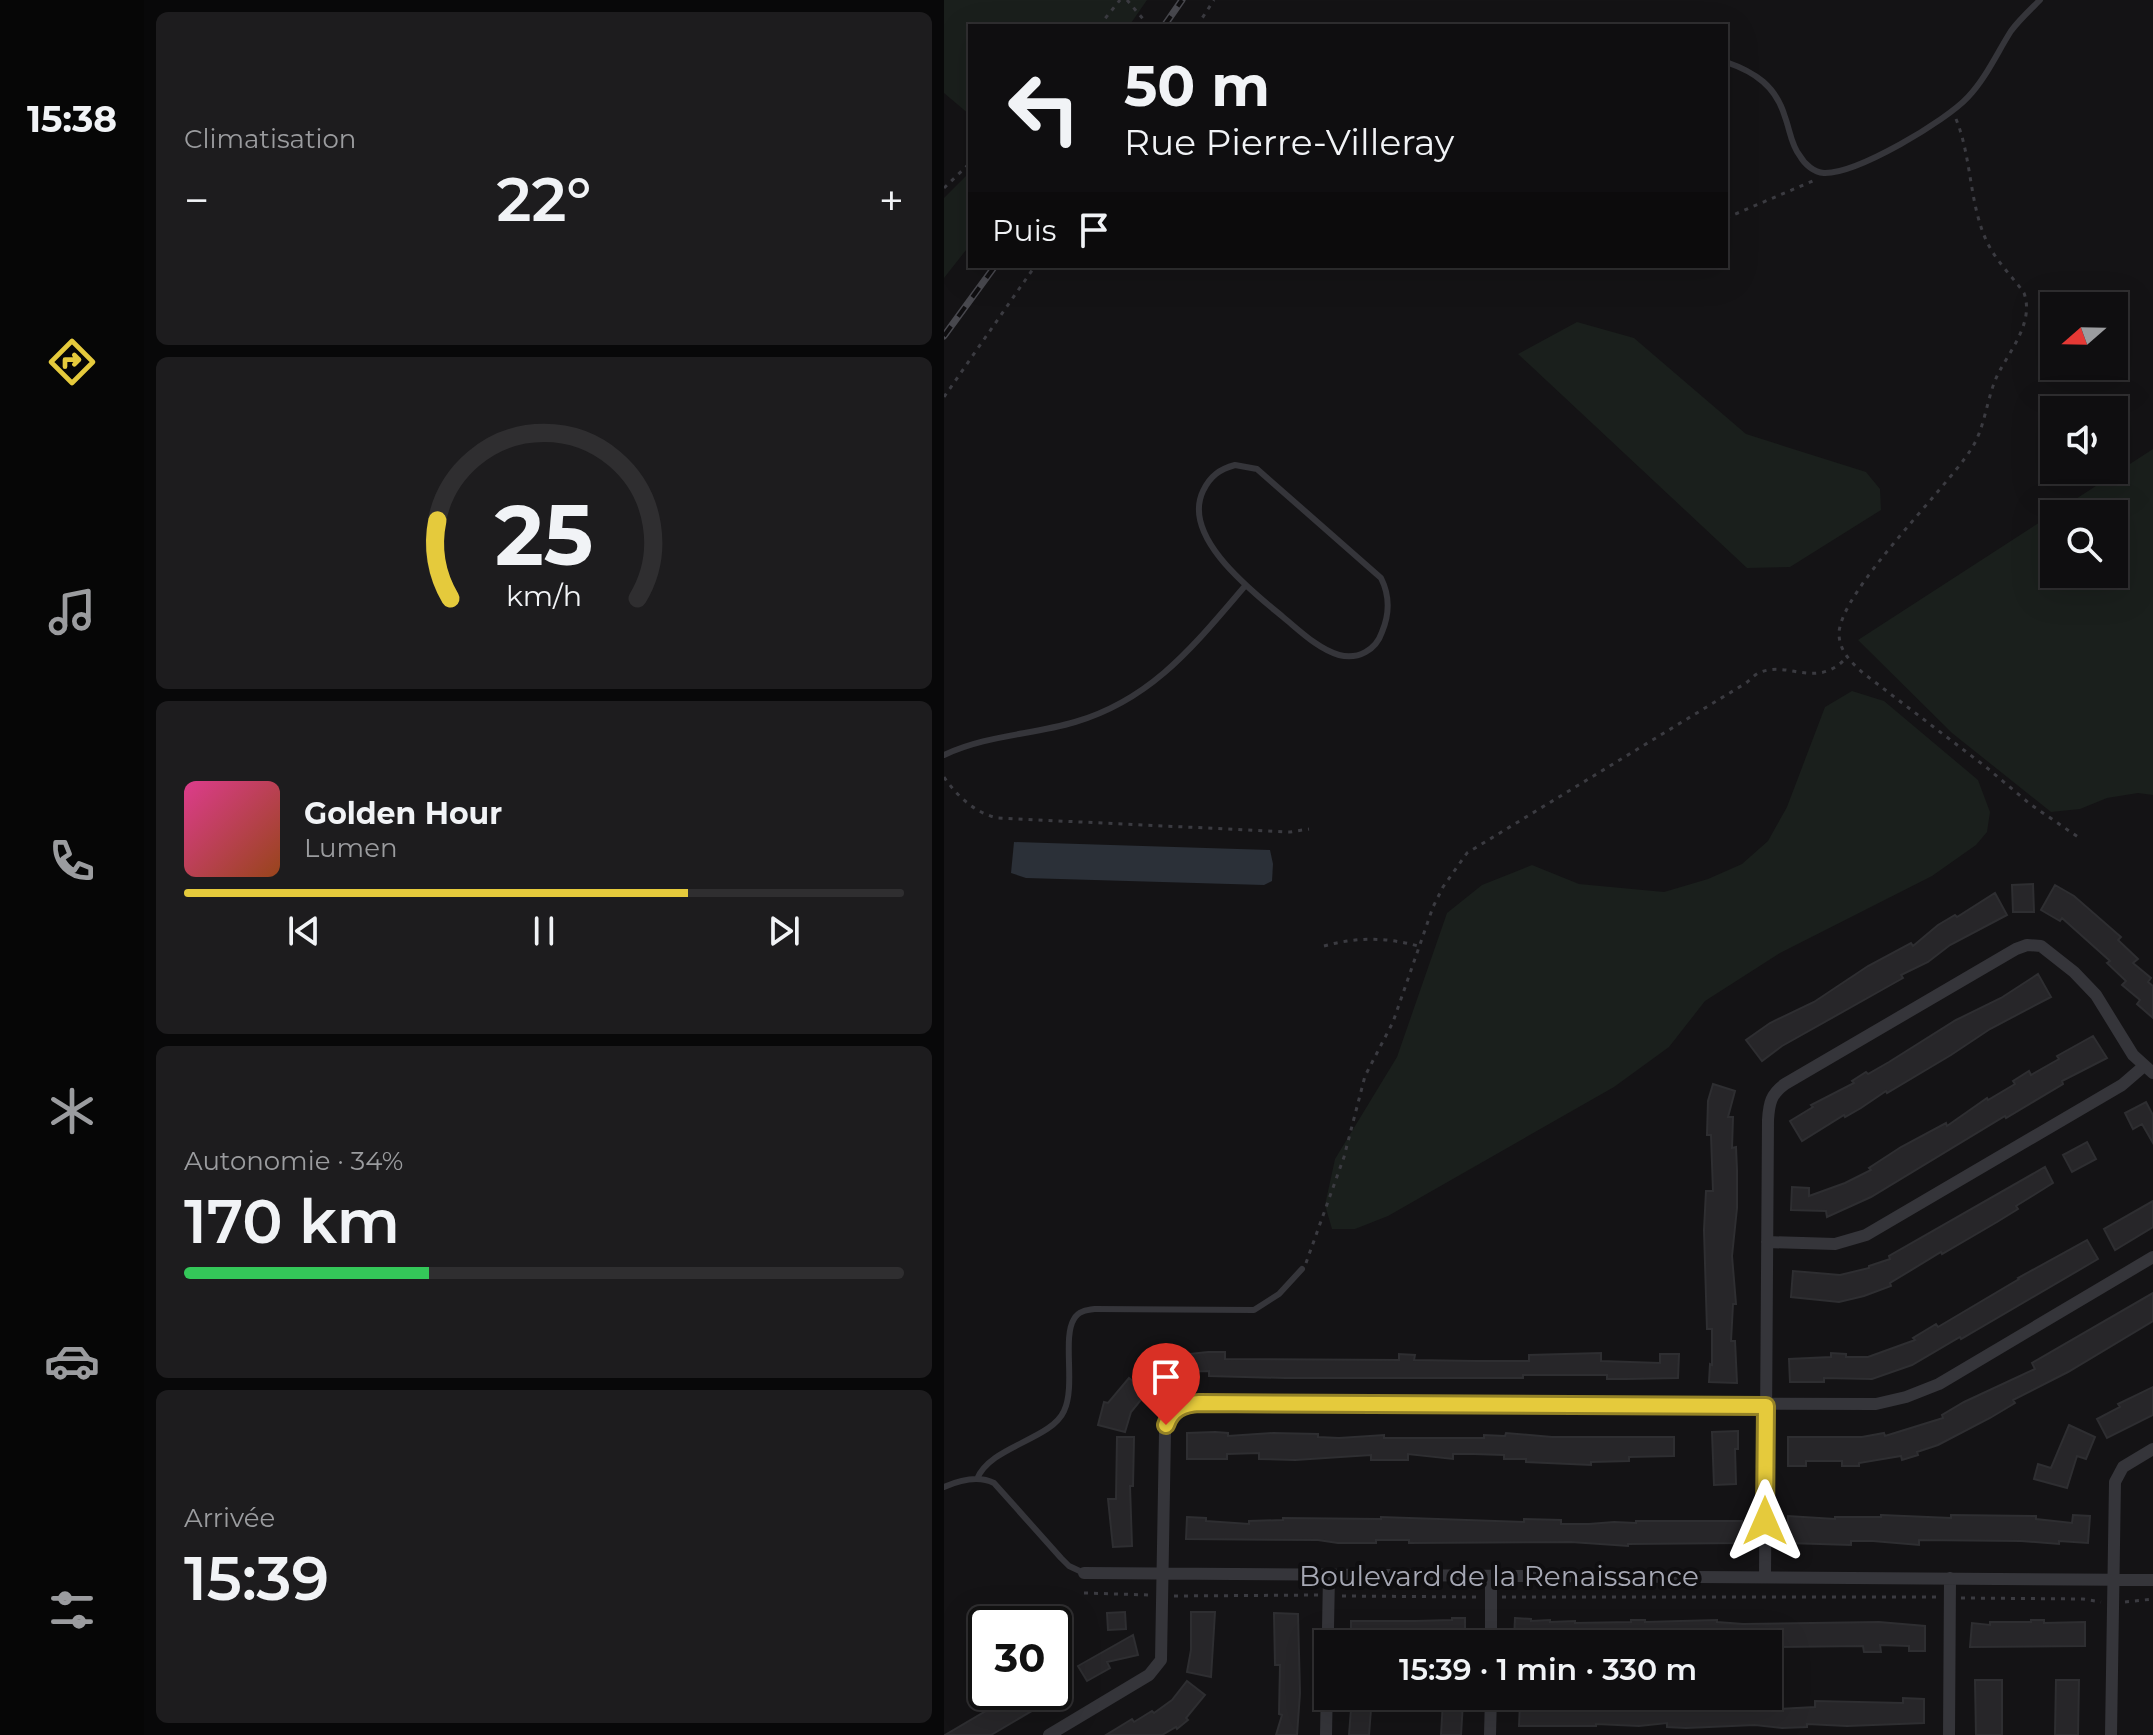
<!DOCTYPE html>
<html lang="fr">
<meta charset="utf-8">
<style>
:root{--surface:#0f0e10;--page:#1d1c1e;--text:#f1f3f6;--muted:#9b9c9f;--line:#2f2e30;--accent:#e5ca3c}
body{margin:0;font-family:Montserrat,sans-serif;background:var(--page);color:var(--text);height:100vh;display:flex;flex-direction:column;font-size:30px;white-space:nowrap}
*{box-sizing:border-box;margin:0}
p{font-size:26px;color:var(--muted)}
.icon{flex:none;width:44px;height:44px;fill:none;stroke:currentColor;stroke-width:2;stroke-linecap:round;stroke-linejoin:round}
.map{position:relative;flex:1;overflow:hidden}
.panel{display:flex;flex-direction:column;gap:12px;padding:12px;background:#080809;width:800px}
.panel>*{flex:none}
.top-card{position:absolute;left:24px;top:24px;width:760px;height:244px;border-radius:0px;box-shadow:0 8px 32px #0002,0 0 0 2px var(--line);background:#0f0e10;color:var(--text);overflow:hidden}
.needle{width:52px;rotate:250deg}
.controls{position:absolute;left:1096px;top:292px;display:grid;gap:16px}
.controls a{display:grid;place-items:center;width:88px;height:88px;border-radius:0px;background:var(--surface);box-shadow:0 8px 32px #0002,0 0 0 2px var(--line);font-size:40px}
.speed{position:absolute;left:24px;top:1606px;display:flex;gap:16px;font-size:40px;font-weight:700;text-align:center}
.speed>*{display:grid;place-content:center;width:104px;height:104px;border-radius:50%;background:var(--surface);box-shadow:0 8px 32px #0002,0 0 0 2px var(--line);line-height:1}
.speed .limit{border:4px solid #111;border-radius:12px;background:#fff;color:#111}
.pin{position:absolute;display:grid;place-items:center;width:68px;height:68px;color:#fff;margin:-82px -34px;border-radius:50% 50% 50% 0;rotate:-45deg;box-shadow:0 0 8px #0007}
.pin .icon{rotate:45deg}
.me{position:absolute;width:88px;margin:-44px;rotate:0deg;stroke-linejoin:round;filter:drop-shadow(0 0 6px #0008)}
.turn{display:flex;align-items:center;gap:28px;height:168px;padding:0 24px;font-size:36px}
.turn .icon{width:104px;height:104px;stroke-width:2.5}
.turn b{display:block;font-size:56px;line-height:68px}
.then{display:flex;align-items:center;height:76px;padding:0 24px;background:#0003;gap:16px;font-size:30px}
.big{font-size:60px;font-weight:600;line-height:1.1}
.panel .tile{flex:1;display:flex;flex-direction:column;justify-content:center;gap:12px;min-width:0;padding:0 28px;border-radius:12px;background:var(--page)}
.panel .dial{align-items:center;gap:0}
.dial svg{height:208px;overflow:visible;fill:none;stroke:var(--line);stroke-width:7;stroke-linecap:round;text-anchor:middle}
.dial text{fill:var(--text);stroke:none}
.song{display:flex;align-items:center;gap:24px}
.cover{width:96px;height:96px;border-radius:12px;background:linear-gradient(135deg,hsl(330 70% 55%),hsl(20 70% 35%))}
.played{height:8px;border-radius:4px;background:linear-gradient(90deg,var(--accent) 70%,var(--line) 70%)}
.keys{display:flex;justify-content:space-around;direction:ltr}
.heat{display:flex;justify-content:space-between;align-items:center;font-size:44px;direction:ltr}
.charge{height:12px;border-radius:6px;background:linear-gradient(90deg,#34c759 34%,var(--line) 0)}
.trip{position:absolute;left:370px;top:1630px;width:468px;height:80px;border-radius:0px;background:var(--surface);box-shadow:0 8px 32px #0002,0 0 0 2px var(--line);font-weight:600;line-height:80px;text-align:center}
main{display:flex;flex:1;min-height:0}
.tab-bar{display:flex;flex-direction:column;width:144px;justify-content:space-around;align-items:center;background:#060606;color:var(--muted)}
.tab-bar .icon{width:56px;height:56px}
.tab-bar .selected{color:var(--accent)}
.tab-bar b{font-size:36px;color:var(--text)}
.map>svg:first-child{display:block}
.green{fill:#1a1f1c;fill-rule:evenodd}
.water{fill:#2b3038}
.building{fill:#272629;stroke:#2e2e31;stroke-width:2}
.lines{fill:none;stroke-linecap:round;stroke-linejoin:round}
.path{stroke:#3b3b41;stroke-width:3;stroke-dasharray:4 6;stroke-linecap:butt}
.lane{stroke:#35353a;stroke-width:6}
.street{stroke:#35353a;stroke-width:12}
.rail-casing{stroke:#48484e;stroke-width:7}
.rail{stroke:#0f0e10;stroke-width:4;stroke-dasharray:12;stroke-linecap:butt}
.route-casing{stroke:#958327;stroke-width:20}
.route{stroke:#e5ca3c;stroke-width:14}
.labels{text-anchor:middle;stroke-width:8;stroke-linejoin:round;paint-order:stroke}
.street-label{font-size:28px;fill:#a6a8b4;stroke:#0f0e10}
</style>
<main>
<nav class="tab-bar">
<b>15:38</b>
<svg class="icon selected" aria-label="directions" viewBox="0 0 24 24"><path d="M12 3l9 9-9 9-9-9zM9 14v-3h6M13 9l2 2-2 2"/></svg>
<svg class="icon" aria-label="music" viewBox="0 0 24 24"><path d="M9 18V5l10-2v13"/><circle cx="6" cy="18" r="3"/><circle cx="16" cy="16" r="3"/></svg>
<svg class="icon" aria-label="phone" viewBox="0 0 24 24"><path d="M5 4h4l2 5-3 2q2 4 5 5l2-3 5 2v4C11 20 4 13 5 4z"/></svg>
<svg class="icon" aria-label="climate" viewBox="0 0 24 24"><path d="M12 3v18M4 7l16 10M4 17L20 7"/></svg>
<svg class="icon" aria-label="car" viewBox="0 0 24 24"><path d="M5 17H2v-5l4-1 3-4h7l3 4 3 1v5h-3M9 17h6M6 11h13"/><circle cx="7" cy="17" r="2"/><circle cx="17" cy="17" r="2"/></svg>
<svg class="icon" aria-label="filters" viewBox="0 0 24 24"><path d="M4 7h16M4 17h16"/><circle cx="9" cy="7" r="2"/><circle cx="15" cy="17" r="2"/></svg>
</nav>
<section class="panel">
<div class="tile"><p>Climatisation</p>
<div class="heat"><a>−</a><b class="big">22°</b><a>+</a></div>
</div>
<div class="tile dial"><svg viewBox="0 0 100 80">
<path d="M14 69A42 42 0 1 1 86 69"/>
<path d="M14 69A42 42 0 0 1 9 39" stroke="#e5ca3c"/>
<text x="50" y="56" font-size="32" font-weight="700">25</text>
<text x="50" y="72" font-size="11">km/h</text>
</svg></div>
<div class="tile">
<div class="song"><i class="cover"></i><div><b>Golden Hour</b><p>Lumen</p></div></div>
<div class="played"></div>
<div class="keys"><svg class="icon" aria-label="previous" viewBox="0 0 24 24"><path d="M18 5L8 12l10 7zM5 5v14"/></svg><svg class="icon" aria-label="pause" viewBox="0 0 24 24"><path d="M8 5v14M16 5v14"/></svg><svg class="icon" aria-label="next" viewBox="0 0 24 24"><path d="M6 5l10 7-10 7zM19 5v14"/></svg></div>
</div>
<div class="tile"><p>Autonomie · 34%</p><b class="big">170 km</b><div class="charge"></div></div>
<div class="tile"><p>Arrivée</p><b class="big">15:39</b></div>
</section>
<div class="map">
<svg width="1209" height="1735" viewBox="0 0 1209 1735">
<rect width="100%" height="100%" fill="#141315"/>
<path class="green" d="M 0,0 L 203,0 L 185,26 L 26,26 L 26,115 L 0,93 Z
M 26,172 L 26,245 L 0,278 L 0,198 Z
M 633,322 L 690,338 L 802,434 L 922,472 L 936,489 L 937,510 L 846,567 L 803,568 L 574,354 Z
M 1209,449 L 1209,795 L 1194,793 L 1163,798 L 1136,809 L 1107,812 L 1008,733 L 914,640 ZM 1170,514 L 1170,574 L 1110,574 L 1110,514 Z
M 908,691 L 940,701 L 1034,780 L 1046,812 L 1043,832 L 1032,845 L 988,876 L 836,953 L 761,1001 L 725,1047 L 670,1087 L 444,1216 L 411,1229 L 388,1229 L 381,1205 L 391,1159 L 453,1057 L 503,913 L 538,885 L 588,865 L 635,884 L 720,892 L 764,879 L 798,864 L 824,841 L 843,807 L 881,707 Z"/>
<path class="water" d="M 70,842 L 326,850 L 329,864 L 328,881 L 320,885 L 82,878 L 67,873 Z"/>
<path class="building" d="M 1089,884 L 1090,912 L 1069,912 L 1068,885 Z
M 1111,885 L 1130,896 L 1177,937 L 1174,940 L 1194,959 L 1189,963 L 1207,978 L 1204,982 L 1209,986 L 1209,1018 L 1193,1004 L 1196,1000 L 1178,985 L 1182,981 L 1163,963 L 1166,961 L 1118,918 L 1116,921 L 1097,910 Z
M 1051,893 L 1063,915 L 1006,945 L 984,962 L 957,975 L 959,978 L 943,987 L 838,1046 L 818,1061 L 802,1040 L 826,1023 L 870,1002 L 924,966 L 967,943 L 969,946 L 994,925 L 1011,915 L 1013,917 Z
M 1094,974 L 1107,997 L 1046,1029 L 1007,1055 L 943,1093 L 942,1091 L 917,1108 L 901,1117 L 900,1115 L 858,1141 L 846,1121 L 869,1107 L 867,1105 L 910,1083 L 908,1081 L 922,1072 L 924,1074 L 945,1062 L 1012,1020 L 1057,998 Z
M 1149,1036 L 1163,1058 L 1118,1081 L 1119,1084 L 1062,1118 L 1061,1116 L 927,1197 L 883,1217 L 882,1211 L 847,1210 L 848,1187 L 865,1188 L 865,1196 L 901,1183 L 927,1170 L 925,1168 L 957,1147 L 1002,1123 L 1003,1126 L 1043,1098 L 1044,1100 L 1071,1084 L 1069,1081 L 1085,1071 L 1087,1075 L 1115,1059 L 1113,1056 Z
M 769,1084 L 791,1091 L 784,1117 L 789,1117 L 788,1148 L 792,1147 L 793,1170 L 793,1208 L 788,1256 L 792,1304 L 789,1304 L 787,1341 L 791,1341 L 793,1383 L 765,1382 L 766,1364 L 768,1365 L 768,1329 L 763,1329 L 760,1230 L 762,1191 L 769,1191 L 767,1135 L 763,1135 L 764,1101 Z
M 1202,1102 L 1209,1115 L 1209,1143 L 1198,1124 L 1189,1129 L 1181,1113 Z
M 1143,1142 L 1152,1159 L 1128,1172 L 1119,1155 Z
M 1101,1167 L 1109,1183 L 1072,1206 L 1074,1209 L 1053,1222 L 998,1254 L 997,1252 L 946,1283 L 947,1286 L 920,1296 L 895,1302 L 847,1297 L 849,1271 L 896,1275 L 925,1268 L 925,1266 L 946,1259 L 945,1256 Z
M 1209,1201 L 1209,1227 L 1171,1250 L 1160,1229 Z
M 1143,1240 L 1154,1259 L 1017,1339 L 1016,1337 L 968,1365 L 928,1379 L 880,1378 L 880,1382 L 846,1382 L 845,1359 L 887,1357 L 887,1353 L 902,1354 L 902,1357 L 924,1357 L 971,1340 L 969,1338 L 992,1324 L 994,1327 L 1075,1279 L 1074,1278 Z
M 1209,1293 L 1209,1321 L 1124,1372 L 1069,1400 L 1071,1403 L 1046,1418 L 994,1445 L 973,1452 L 974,1455 L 958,1460 L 957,1456 L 915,1463 L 915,1466 L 898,1466 L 898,1461 L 862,1461 L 862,1466 L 844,1466 L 844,1437 L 918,1437 L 940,1433 L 941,1436 L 999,1418 L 998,1415 L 1020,1402 L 1091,1369 L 1088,1363 Z
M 264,1352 L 281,1352 L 281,1359 L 455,1360 L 455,1354 L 471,1355 L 470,1360 L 531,1361 L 585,1361 L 585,1355 L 657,1353 L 657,1361 L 716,1363 L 716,1354 L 735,1354 L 734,1378 L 683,1379 L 663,1379 L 663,1375 L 579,1375 L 579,1378 L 341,1378 L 265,1376 L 265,1371 L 236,1372 L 212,1381 L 187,1412 L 181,1432 L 154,1425 L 160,1402 L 164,1403 L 185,1378 L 191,1383 L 205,1364 L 203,1359 L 216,1354 L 218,1359 L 227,1356 Z
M 1209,1387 L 1209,1415 L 1163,1438 L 1153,1419 L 1176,1407 L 1174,1404 Z
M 1125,1425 L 1151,1437 L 1142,1459 L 1133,1456 L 1123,1488 L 1090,1479 L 1094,1464 L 1107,1468 Z
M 794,1431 L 794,1449 L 791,1449 L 792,1484 L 770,1485 L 768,1432 Z
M 271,1432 L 284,1433 L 284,1436 L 329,1433 L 374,1434 L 374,1437 L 395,1438 L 440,1435 L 440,1438 L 540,1438 L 540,1435 L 561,1436 L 562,1433 L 608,1437 L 730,1437 L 730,1456 L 685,1457 L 685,1461 L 647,1462 L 647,1465 L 582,1462 L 582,1459 L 560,1459 L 560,1455 L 530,1454 L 509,1454 L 509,1459 L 464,1454 L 464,1460 L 427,1460 L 427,1455 L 351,1460 L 315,1459 L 315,1453 L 283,1454 L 283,1459 L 243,1459 L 243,1433 Z
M 173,1437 L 190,1437 L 189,1486 L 186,1486 L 188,1546 L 169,1547 L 164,1499 L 172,1499 Z
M 937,1515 L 1007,1518 L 1007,1515 L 1092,1516 L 1092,1519 L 1128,1523 L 1129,1515 L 1146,1516 L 1144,1543 L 1115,1541 L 1115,1544 L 1077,1541 L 975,1540 L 975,1545 L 929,1541 L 907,1541 L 907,1545 L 844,1543 L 844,1516 L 891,1519 L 891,1517 L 937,1517 Z
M 243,1517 L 262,1518 L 262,1521 L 305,1524 L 305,1521 L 339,1520 L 339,1518 L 437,1519 L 437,1517 L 580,1522 L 580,1519 L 617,1520 L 617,1524 L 645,1524 L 670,1522 L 692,1523 L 692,1521 L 798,1521 L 797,1543 L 684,1544 L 684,1546 L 627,1542 L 465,1543 L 465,1540 L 432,1540 L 432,1543 L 394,1543 L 374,1540 L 242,1539 Z
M 181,1612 L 182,1629 L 164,1630 L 163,1613 Z
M 247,1612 L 271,1612 L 267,1677 L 243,1672 L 247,1650 Z
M 330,1613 L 354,1614 L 356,1693 L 353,1735 L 332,1735 L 338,1715 L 335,1714 L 336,1665 L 331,1665 Z
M 508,1618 L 521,1618 L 521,1639 L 499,1638 L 499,1643 L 407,1644 L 407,1621 L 472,1621 L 508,1620 Z
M 571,1618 L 587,1619 L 587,1621 L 606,1620 L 606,1622 L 631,1621 L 631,1623 L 687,1622 L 687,1620 L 701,1620 L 701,1622 L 773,1620 L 773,1622 L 799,1624 L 935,1622 L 981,1626 L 981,1651 L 965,1651 L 965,1646 L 936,1645 L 937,1652 L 920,1652 L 919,1646 L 831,1647 L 831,1644 L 807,1644 L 807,1642 L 687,1644 L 687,1642 L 654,1641 L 654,1644 L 593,1644 L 593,1641 L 570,1639 Z
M 1087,1620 L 1100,1620 L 1100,1623 L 1141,1622 L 1141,1646 L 1026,1647 L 1028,1623 L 1046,1625 L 1046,1622 L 1087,1622 Z
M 189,1635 L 194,1655 L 163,1662 L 166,1668 L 143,1681 L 134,1666 Z
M 1031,1680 L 1058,1680 L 1058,1735 L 1032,1735 Z
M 1112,1680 L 1135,1680 L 1134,1735 L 1111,1735 Z
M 243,1681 L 261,1695 L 242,1718 L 244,1720 L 233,1729 L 232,1727 L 218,1735 L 162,1735 L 188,1719 L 190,1722 L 208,1711 L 210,1713 L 228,1700 Z
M 74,1692 L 120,1692 L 47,1735 L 1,1735 Z
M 408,1696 L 428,1696 L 425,1735 L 405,1735 Z
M 709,1697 L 710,1703 L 767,1706 L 767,1709 L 809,1707 L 809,1704 L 832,1704 L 832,1709 L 871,1707 L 871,1701 L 959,1703 L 959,1698 L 980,1699 L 980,1723 L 903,1726 L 863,1724 L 863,1727 L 838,1728 L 811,1725 L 742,1728 L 723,1727 L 723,1723 L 695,1726 L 652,1724 L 652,1726 L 575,1726 L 576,1703 L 602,1704 L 602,1699 L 692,1702 L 692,1699 Z
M 499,1701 L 519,1702 L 517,1735 L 497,1735 Z"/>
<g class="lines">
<path class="path" d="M 183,0 L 205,26
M 155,26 L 176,0
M 253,26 L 270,0
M 1012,119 C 1028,158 1025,204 1043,242 C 1052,261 1068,276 1080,293 C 1090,321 1068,348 1055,372 C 1042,397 1042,428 1026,451 C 999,492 897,591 895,633 C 895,651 907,662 919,673 L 1042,767 L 1086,804 L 1134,837
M 0,188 L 26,163
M 782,218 L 871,180
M 0,397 L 91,266
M 0,777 C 13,796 30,812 53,818 L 346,832 L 365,829
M 380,946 C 413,937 441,937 474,946
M 362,1263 L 400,1157 L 421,1076 L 449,1022 L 489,907 L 499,887 L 523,853 L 802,683 C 807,679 811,674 817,672 C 846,661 873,690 903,657
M 140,1593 L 206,1595
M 230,1596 L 374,1595
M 398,1596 L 534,1597
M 558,1597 L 994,1597
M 1017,1598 L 1139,1599 L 1157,1602
M 1181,1602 L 1209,1599"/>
<path class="lane" d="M 782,62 C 811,72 832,86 841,117 C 846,130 847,145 856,156 C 861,165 870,172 880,173 C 913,174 1002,121 1024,97 C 1042,78 1053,53 1067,31 C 1075,20 1086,10 1096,0
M 291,465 L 313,469 L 437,578 C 446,596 446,613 438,632 C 432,650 414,660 395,655 C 374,649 355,630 339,617 C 309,592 237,537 259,491 C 266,476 276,469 291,465 Z
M 0,755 C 42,735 87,735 131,722 C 209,699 251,644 301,586
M 33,1479 C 46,1446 107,1440 120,1411 C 132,1386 118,1338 130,1319 C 134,1311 143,1310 151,1309 L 310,1310 L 335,1294 L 358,1269
M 0,1487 C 16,1480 34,1475 50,1483 L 117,1558 L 125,1566 L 140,1573"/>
<path class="street" d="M 823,1242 L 891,1244 L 922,1235 L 1178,1085 L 1200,1066
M 140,1573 L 1209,1580
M 821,1577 L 824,1120 C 825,1103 827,1094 841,1084 L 1072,949 L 1083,945 L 1097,946 L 1130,972 L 1152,995 L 1189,1055 L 1209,1073
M 547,1644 L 547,1577
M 105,1735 L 205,1675 L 217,1660 L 221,1432 C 223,1412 236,1404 255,1403 L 932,1404 L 962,1397 L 995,1384 L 1209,1257
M 382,1735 L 385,1575
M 546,1735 L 547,1696
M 1005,1735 L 1006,1578
M 1167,1735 L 1171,1482 L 1179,1467 L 1209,1449"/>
<defs>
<path id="rail" d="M 220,26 L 238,0
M 0,336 L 51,266"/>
</defs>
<use href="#rail" class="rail-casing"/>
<use href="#rail" class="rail"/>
</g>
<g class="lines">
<defs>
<path id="route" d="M 222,1425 C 227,1409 239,1404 255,1403 L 822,1406 L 821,1521"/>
</defs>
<use href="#route" class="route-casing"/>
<use href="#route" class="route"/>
</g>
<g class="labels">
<g class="street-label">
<text x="555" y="1586">Boulevard de la Renaissance</text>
</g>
</g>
</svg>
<div class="controls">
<a><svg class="needle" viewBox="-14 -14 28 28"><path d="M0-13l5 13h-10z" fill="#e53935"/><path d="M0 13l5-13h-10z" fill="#9b9c9f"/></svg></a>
<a><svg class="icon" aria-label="sound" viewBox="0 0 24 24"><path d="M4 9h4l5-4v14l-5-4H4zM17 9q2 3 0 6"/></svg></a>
<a><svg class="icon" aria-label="search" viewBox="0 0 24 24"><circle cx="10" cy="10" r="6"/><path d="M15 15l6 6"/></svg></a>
</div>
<div class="speed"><div class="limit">30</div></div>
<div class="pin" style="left:222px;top:1425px;background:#d93025"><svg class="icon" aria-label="arrive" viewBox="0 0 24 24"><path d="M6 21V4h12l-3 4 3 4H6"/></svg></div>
<svg class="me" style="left:821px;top:1521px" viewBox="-20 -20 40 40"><path d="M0-17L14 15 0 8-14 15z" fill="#e5ca3c" stroke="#fff" stroke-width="4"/></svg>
<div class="trip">15:39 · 1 min · 330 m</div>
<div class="top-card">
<div class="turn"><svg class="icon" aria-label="left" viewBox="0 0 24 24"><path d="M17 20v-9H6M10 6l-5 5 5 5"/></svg><div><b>50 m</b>Rue Pierre-Villeray</div></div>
<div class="then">Puis<svg class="icon" aria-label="arrive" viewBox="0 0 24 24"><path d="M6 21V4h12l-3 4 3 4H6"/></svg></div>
</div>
</div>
</main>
